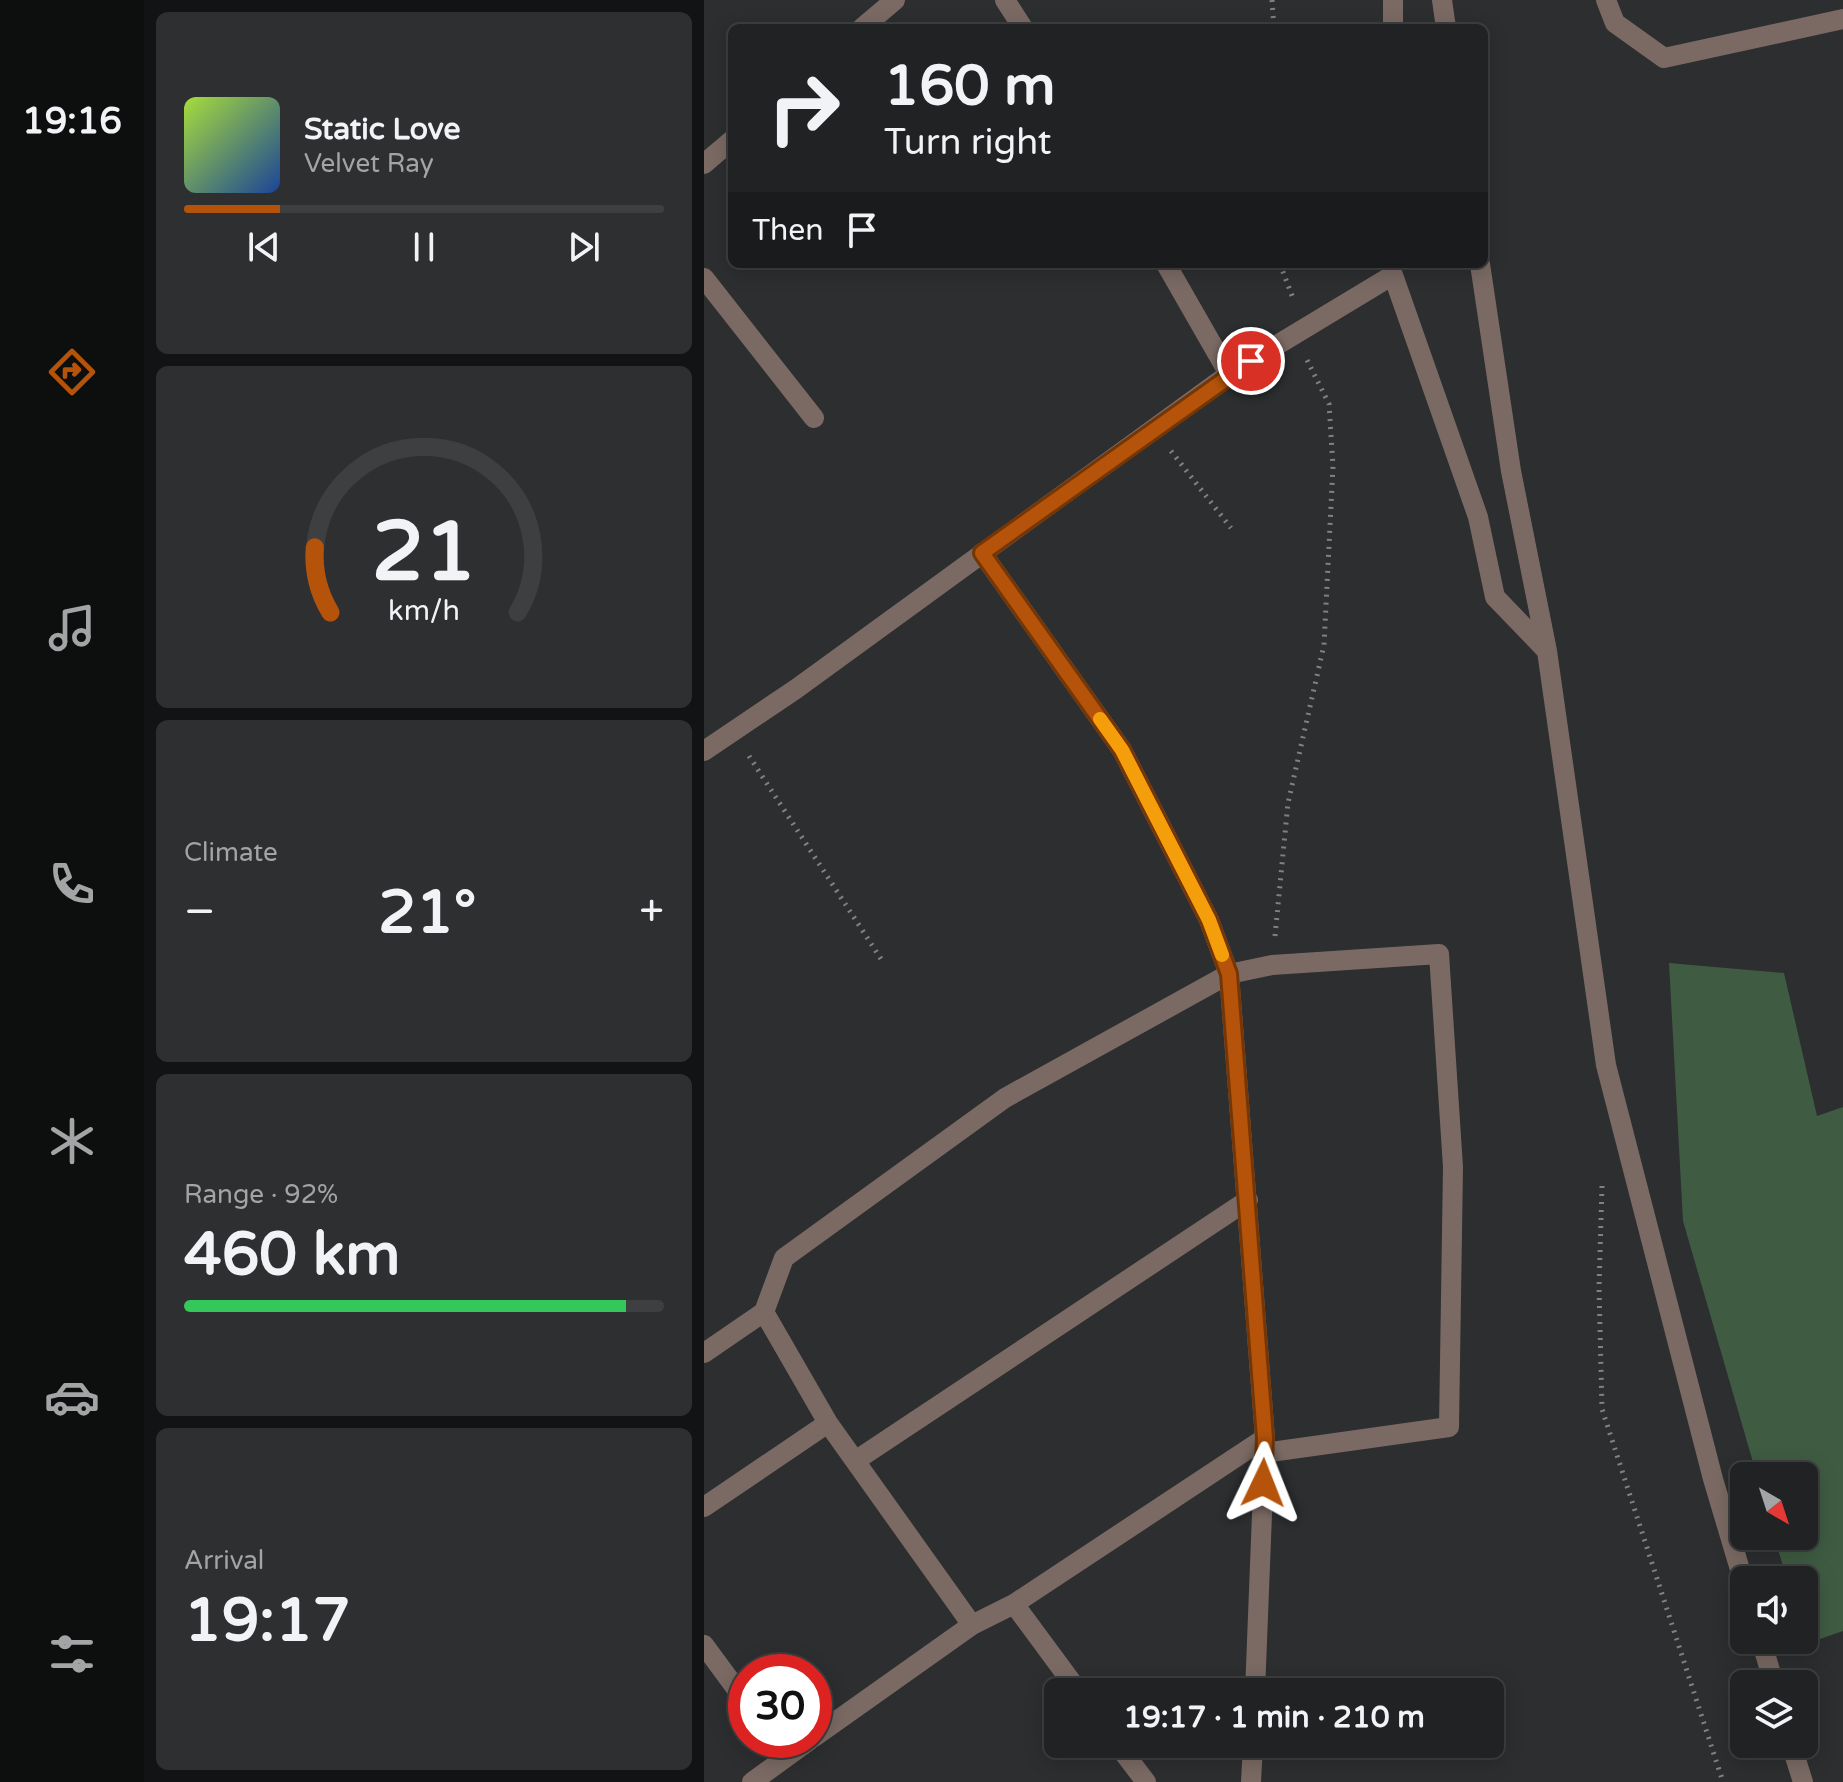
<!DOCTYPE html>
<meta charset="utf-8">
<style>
:root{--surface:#212224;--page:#2d2f31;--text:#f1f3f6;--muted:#a2a4a6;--line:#3e3f41;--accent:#b45309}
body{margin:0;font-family:"Varela Round",sans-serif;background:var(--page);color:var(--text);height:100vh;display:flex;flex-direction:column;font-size:30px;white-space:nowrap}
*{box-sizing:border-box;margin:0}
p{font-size:26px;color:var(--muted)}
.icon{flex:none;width:44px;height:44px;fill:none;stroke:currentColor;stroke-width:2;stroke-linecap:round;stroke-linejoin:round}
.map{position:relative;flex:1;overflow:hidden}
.panel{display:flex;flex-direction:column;gap:12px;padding:12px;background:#121314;width:560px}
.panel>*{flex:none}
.banner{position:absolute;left:24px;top:24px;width:760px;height:244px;border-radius:12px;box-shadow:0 4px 20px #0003,0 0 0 2px var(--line);background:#212224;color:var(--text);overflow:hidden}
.needle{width:52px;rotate:141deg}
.tools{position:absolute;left:1026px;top:1462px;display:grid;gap:16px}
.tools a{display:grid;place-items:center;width:88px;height:88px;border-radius:12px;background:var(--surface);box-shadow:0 4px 20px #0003,0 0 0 2px var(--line);font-size:40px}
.speed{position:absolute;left:24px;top:1654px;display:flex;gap:16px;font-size:40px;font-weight:700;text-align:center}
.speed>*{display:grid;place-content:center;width:104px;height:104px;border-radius:50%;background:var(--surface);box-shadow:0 4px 20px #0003,0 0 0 2px var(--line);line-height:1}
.speed .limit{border:12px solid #d22;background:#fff;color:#111}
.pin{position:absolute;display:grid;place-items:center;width:68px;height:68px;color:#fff;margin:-34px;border:4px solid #fff;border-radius:50%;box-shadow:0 2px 8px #0007}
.me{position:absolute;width:88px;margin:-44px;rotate:2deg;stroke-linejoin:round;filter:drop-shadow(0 0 6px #0008)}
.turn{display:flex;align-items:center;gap:28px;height:168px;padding:0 24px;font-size:36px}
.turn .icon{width:104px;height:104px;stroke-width:2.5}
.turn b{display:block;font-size:56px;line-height:68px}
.then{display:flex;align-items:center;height:76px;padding:0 24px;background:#0003;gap:16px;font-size:30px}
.big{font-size:60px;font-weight:800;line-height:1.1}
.panel .card{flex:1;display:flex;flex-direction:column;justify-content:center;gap:12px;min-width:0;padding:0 28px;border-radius:12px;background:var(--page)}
.panel .dial{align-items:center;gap:0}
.dial svg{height:208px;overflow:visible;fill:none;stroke:var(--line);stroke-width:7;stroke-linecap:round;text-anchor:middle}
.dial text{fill:var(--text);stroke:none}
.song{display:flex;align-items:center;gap:24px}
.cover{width:96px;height:96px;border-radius:12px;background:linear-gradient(135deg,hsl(80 70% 55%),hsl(220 70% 35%))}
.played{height:8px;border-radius:4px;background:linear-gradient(90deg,var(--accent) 20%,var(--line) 20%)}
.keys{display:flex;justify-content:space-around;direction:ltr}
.heat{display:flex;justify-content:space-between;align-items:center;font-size:44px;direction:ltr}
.charge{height:12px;border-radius:6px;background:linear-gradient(90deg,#34c759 92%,var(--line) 0)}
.trip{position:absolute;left:340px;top:1678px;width:460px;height:80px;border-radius:12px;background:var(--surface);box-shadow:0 4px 20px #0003,0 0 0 2px var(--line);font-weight:800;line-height:80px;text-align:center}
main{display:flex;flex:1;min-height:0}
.tabs{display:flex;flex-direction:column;width:144px;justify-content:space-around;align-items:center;background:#0d0e0e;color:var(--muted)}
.tabs .icon{width:56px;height:56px}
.tabs .on{color:var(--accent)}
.tabs b{font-size:36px;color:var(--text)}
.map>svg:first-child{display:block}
.forest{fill:#3f5c43}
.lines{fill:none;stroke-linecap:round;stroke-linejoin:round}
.path{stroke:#7f8183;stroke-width:5;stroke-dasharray:2 6;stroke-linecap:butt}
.minor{stroke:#7b6a64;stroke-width:20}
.route-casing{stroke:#753606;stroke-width:20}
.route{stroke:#b45309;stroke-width:14}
.slow{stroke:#f59e0b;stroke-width:14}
</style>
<main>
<nav class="tabs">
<b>19:16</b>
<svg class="icon on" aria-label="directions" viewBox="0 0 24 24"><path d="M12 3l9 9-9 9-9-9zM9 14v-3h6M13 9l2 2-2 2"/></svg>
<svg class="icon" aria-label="music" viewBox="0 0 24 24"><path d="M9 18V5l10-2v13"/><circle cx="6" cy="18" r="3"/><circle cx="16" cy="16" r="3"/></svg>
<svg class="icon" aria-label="phone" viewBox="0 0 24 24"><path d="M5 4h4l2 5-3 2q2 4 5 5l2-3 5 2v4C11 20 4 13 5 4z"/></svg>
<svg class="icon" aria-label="climate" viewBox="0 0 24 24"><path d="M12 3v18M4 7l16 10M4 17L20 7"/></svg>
<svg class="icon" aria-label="car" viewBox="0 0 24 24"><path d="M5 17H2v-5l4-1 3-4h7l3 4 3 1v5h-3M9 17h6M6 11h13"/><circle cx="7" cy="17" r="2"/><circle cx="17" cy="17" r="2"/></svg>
<svg class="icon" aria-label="filters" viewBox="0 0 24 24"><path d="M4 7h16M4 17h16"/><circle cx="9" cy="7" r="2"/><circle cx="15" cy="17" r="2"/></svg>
</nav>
<section class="panel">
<div class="card">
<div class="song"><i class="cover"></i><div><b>Static Love</b><p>Velvet Ray</p></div></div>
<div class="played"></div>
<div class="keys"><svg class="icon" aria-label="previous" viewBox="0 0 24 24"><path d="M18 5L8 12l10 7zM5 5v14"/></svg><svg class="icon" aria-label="pause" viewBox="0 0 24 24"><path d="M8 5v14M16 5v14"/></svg><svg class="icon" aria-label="next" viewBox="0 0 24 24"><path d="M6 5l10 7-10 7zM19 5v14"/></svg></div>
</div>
<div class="card dial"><svg viewBox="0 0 100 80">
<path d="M14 69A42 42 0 1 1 86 69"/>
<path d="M14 69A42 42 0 0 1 8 44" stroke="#b45309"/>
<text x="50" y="56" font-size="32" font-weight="700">21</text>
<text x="50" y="72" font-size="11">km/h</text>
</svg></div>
<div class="card"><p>Climate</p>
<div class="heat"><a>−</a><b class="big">21°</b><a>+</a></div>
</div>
<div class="card"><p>Range · 92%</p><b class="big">460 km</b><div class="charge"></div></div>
<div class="card"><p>Arrival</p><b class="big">19:17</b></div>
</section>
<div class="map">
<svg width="1139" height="1782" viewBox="0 0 1139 1782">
<rect width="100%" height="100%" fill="#2c2e30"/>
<path class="forest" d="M 965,963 L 1080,973 L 1113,1116 L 1139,1107 L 1139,1631 L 1102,1644 L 1100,1580 L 1083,1580 L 1070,1536 L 1100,1536 L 1100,1476 L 1053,1476 L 979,1221 Z"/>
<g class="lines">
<path class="path" d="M 568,0 L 570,28
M 576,264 L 590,301
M 467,451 L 527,528
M 45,756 L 177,959
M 571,936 L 584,803 L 620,645 L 629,466 L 625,404 L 603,360
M 898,1186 L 895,1287 L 898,1409 L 1019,1782"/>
<path class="minor" d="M 301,0 L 319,28
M 689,0 L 689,28
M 738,0 L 742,28
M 902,0 L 911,23 L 960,58 L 1139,19
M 158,28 L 191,0
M 0,164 L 28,140
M 462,264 L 525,374
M 776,264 L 807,471 L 843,651 L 902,1065 L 1009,1479 L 1040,1583
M 0,278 L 110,418
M 278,553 L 418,750 L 505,920 L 525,974 L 561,1438 L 551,1692
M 0,751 L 92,689 L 525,374 L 689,275 L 774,517 L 791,597 L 843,651
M 60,1312 L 124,1423 L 268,1625 L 110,1737
M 0,1353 L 60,1312 L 80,1258 L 301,1098 L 525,974 L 568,965 L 735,954 L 749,1167 L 745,1427 L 560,1453
M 151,1461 L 544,1200
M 0,1507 L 124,1423
M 310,1604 L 375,1692
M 268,1625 L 310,1604 L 561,1438
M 1057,1640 L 1070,1684
M 0,1645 L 42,1702
M 70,1740 L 82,1757
M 413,1744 L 442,1782
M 1087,1744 L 1099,1782
M 48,1782 L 106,1740
M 547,1782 L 549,1744"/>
</g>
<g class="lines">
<defs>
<path id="route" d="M 547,361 L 278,553 L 418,750 L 505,920 L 525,974 L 561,1438 L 559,1483"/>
</defs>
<use href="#route" class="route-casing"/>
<use href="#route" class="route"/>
<path class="slow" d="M 396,719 L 418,750 L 505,920 L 518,955"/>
</g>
</svg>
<div class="tools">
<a><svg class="needle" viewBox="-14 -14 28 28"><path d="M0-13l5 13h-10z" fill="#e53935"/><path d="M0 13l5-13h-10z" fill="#a2a4a6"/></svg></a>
<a><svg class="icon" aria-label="sound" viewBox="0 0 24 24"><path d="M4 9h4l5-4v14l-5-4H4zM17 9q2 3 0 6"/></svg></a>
<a><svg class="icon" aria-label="layers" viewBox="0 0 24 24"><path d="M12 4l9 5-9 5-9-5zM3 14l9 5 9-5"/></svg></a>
</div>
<div class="speed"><div class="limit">30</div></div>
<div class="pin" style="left:547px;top:361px;background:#d93025"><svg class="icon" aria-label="arrive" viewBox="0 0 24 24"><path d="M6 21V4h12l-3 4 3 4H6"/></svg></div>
<svg class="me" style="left:559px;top:1483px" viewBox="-20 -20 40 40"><path d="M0-17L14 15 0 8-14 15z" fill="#b45309" stroke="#fff" stroke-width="4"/></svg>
<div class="trip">19:17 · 1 min · 210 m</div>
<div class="banner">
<div class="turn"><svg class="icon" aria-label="right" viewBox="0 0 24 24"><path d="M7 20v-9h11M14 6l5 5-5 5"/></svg><div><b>160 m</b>Turn right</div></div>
<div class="then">Then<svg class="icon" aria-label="arrive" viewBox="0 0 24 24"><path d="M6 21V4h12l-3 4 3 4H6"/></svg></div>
</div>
</div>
</main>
